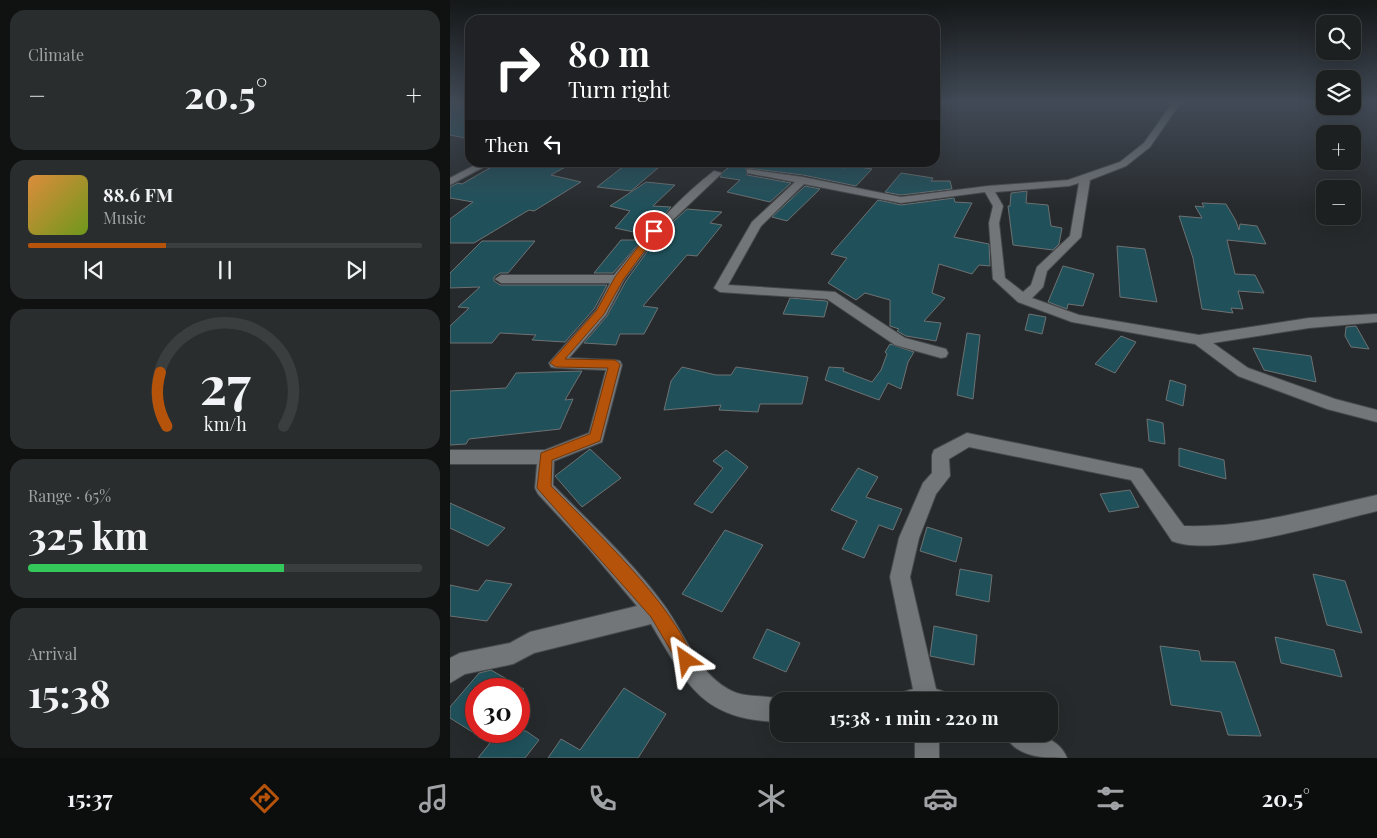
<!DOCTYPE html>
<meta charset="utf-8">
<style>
:root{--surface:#1d2021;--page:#2a2d2e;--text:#f1f3f6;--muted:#a0a3a5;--line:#3b3e3f;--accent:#b45309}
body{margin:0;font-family:"Playfair Display",serif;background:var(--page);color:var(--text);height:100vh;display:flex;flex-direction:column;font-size:19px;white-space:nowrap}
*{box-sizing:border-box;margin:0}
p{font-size:16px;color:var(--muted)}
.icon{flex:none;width:28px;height:28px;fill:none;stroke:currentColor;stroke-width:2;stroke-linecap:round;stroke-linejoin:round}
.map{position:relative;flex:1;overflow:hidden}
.side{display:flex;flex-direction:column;gap:10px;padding:10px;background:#101212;width:450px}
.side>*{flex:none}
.hud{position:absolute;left:15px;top:15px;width:475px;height:152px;border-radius:15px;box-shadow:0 5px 20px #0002,0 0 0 1px var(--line);background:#202124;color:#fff;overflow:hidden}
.tools{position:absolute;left:866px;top:15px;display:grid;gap:10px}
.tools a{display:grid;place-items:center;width:45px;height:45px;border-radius:10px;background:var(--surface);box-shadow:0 5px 20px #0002,0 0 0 1px var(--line);font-size:25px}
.speed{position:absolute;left:15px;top:678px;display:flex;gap:10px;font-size:25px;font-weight:700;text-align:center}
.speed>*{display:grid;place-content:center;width:65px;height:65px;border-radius:50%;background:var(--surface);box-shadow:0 5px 20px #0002,0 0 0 1px var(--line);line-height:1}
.speed .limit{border:8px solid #d22;background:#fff;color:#111}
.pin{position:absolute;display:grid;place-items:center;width:42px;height:42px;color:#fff;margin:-21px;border:2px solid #fff;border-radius:50%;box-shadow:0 1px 5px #0007}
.me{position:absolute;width:55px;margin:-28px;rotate:328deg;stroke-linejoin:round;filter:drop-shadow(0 0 4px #0008)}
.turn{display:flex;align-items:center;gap:18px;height:105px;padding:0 20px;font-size:22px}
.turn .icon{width:65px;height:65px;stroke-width:2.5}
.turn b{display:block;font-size:35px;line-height:42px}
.then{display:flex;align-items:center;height:48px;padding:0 20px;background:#0003;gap:10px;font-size:19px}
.big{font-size:38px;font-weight:700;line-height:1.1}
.side .tile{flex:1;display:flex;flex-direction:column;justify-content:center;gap:8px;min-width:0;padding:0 18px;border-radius:15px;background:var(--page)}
.side .dial{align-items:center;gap:0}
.dial svg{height:130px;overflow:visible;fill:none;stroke:var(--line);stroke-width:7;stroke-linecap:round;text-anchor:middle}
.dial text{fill:var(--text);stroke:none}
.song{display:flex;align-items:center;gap:15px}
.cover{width:60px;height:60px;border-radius:8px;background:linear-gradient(135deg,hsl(30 70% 55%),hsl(80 70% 35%))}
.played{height:5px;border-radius:2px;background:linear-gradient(90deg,var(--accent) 35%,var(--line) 35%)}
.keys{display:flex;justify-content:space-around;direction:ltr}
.heat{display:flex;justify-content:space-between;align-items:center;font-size:28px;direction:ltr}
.charge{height:8px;border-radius:4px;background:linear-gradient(90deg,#34c759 65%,var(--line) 0)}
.trip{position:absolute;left:320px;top:692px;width:288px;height:50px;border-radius:15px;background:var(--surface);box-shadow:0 5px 20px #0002,0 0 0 1px var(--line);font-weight:700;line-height:50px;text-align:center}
.menu{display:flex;height:80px;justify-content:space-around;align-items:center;background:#0c0d0d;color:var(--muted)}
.menu .icon{width:35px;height:35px}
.menu .on{color:var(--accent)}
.menu b{font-size:22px;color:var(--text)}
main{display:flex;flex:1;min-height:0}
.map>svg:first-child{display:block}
.building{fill:#20515b;stroke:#6d7172}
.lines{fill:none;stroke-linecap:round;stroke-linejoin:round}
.street-casing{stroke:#46494b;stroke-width:2}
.street{fill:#737679;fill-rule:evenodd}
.route{fill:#b45309;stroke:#753606}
</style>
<main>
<section class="side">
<div class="tile"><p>Climate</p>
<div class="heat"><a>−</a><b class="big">20.5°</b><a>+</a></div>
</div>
<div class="tile">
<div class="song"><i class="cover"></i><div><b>88.6 FM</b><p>Music</p></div></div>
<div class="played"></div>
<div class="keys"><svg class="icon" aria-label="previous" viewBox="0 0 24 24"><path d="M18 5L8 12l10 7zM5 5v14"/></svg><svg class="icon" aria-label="pause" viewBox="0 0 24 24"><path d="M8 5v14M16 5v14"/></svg><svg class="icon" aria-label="next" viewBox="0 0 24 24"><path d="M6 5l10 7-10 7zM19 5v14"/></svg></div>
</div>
<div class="tile dial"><svg viewBox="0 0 100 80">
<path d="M14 69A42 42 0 1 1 86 69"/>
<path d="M14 69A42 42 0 0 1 10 36" stroke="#b45309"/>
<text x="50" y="56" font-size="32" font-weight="700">27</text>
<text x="50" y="72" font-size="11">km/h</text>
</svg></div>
<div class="tile"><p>Range · 65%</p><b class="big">325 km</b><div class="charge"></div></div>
<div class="tile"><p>Arrival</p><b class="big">15:38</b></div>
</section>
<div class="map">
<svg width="927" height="758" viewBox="0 0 927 758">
<rect width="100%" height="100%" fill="#272a2c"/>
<path class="building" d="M 0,102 L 20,102 L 20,139 L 0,135 Z
M 50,162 L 124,162 L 101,175 L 131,182 L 84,211 L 79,210 L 24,243 L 0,243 L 0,219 L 23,202 L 0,198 L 0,187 L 8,183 L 12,184 Z
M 179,162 L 215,162 L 181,191 L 147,187 Z
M 285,162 L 368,162 L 395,168 L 397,165 L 422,169 L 406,186 L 353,175 L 296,168 L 297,175 L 341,183 L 320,202 L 277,192 L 290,180 L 270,177 L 273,172 Z
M 451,173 L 483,178 L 481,181 L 500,181 L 502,189 L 451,195 L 435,192 Z
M 196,182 L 225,185 L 203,206 L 221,207 L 163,273 L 144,273 L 171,240 L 188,240 L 188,233 L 165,228 L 180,211 L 160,206 Z
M 355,186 L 370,189 L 337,221 L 322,217 Z
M 577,191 L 576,203 L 598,205 L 601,226 L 612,228 L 609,244 L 603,250 L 563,245 L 558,206 L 560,206 L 561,193 Z
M 504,198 L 505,202 L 522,203 L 504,237 L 539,244 L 540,266 L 529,265 L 522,274 L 489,264 L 482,293 L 495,298 L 474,321 L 491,323 L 486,341 L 456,336 L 447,331 L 449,329 L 440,326 L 440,300 L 415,293 L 406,300 L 378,283 L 397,258 L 381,254 L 428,200 L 451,205 Z
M 752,203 L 776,204 L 786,221 L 789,230 L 790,224 L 807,226 L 816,244 L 777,240 L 785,274 L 805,275 L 814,293 L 788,291 L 793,309 L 781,308 L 783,313 L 752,309 L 743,258 L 729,216 L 752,218 L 745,206 L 754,207 Z
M 237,209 L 272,212 L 260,223 L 272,225 L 247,256 L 237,255 L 193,306 L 208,308 L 194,334 L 170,334 L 166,345 L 134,343 L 157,316 L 176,281 L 210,234 Z
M 32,241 L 85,241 L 58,273 L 50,273 L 44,277 L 44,281 L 50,285 L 157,285 L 144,309 L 115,342 L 82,340 L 86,335 L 50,333 L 42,343 L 0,343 L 0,326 L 19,308 L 8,307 L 30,287 L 0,288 L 0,273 Z
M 667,246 L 695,249 L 707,302 L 670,297 Z
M 613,266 L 644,274 L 633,306 L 618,304 L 617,309 L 598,302 Z
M 340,298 L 376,301 L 378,302 L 374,317 L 333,314 Z
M 579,314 L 596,317 L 592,334 L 575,330 Z
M 906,326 L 919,349 L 901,347 L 895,336 L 896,327 Z
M 517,333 L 530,335 L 523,399 L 507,395 Z
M 671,336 L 686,342 L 665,373 L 645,364 Z
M 440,344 L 464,352 L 458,362 L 451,389 L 438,383 L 429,400 L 375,380 L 379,367 L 394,368 L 393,371 L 422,382 L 431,370 L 437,354 L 435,352 Z
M 803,348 L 861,356 L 866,382 L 814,370 Z
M 232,367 L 266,375 L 281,375 L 286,367 L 358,377 L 352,404 L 310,404 L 308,412 L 269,410 L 271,405 L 214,410 L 221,381 Z
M 132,371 L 115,400 L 123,399 L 110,429 L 19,439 L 16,444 L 0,445 L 0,391 L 56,388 L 66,373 Z
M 720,380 L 736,385 L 733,406 L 716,400 Z
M 697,419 L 713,423 L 715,444 L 699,441 Z
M 729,448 L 774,460 L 776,479 L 729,466 Z
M 140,449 L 171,478 L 132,507 L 105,476 Z
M 276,450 L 298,467 L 262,513 L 244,504 L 273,468 L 263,461 Z
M 408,468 L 428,477 L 416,497 L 452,509 L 443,530 L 429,525 L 414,558 L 392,549 L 407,521 L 381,510 Z
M 680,490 L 689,507 L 659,512 L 650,494 Z
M 0,503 L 55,528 L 38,546 L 0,528 Z
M 477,527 L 512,538 L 506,562 L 470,551 Z
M 275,530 L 313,545 L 272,612 L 232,594 Z
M 510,569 L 542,575 L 539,602 L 506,595 Z
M 863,574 L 895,581 L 912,633 L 877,625 Z
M 36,580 L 62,584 L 37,621 L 0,616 L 0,585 L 28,591 Z
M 484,626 L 527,635 L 524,665 L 480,656 Z
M 317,629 L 350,643 L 336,672 L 303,658 Z
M 825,637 L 884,650 L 892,677 L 831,663 Z
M 710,646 L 749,651 L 751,661 L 785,662 L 811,736 L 778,735 L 771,712 L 721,705 Z
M 41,670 L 74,689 L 26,689 L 26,731 L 76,731 L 89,740 L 75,758 L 28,758 L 40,743 L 0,718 L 0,707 L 29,673 Z
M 174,688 L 216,714 L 188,758 L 98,758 L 111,739 L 130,750 Z"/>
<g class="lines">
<defs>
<path id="street" d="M 723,102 L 731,102 L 700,147 L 676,166 L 640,180 L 631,237 L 597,271 L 593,287 L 582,298 L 629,315 L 749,335 L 859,318 L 927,314 L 927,322 L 859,328 L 763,343 L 798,368 L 885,399 L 927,410 L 927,422 L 877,409 L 788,376 L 745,344 L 622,322 L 568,302 L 543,279 L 539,223 L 543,206 L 535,192 L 451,203 L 354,184 L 311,226 L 278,285 L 385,292 L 455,338 L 496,349 L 498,353 L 496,357 L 491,358 L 445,345 L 377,299 L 270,292 L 264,288 L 302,222 L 345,182 L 297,173 L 297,169 L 353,177 L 451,197 L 538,186 L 618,180 L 670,162 L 694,143 ZM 629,183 L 620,236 L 587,267 L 581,285 L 573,292 L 555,278 L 549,223 L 553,206 L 545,192 L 619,186 Z
M 31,162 L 43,162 L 0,185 L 0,178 Z
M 264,171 L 272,173 L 209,233 L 174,280 L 156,315 L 119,358 L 165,360 L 170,361 L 172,365 L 152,442 L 104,461 L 103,485 C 140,523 183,562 214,605 C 234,632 247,672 278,689 C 297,700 318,693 336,701 L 329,701 L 329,722 C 250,719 238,685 201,624 L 84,653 L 63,664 L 15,674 L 0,683 L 0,658 L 10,653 L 60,643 L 80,632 L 187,606 L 139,549 L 88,494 L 85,488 L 87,464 L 0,464 L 0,450 L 95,450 L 139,433 L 156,370 L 106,368 L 101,367 L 99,363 L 146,310 L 160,283 L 51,283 L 45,279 L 51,275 L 164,275 C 195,237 225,201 264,171 Z
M 517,433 L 692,469 L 734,526 C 800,528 863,509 927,495 L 927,511 C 880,522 764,558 722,541 L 681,480 L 519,447 L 499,459 L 500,476 L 486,494 L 469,538 L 460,577 L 486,689 L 498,693 L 502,701 L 446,701 L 450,693 L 463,689 L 440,577 L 449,538 L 473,483 L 482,473 L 482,455 L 484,450 Z
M 465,734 L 489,734 L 489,758 L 465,758 Z
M 555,734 C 578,733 607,733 617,758 C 594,758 565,758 555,734 Z"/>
</defs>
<use href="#street" class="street-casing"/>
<use href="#street" class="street"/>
</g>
<linearGradient id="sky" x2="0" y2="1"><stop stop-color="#151718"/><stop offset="0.49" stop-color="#414a56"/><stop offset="1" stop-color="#414a56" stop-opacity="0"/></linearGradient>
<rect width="927" height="208" fill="url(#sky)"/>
<path class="route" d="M 202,229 L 209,231 L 173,280 L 154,314 L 115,359 L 165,360 L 170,364 L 150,441 L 102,460 L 101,486 C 146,532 220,600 244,660 L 242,666 L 236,668 L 230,666 L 201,617 L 87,488 L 91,453 L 140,434 L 158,368 L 106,367 L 100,363 L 147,310 L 165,277 Z"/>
</svg>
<div class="tools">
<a><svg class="icon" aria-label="search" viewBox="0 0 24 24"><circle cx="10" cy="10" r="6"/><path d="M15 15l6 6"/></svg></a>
<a><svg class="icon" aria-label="layers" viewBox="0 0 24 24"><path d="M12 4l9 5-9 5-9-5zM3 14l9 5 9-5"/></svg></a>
<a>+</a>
<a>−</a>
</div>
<div class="speed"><div class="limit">30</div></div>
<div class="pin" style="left:204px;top:231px;background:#d93025"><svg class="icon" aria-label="arrive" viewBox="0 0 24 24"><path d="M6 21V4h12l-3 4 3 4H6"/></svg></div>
<svg class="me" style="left:236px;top:660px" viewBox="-20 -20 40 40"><path d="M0-17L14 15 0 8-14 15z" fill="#b45309" stroke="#fff" stroke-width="4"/></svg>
<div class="trip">15:38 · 1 min · 220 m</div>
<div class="hud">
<div class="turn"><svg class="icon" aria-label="right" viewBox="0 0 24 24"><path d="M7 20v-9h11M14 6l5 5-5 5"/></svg><div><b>80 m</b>Turn right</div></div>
<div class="then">Then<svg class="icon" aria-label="left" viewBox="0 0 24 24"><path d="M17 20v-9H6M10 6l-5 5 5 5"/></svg></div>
</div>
</div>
</main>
<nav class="menu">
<b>15:37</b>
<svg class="icon on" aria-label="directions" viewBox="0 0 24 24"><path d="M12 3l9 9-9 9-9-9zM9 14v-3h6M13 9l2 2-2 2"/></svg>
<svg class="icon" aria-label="music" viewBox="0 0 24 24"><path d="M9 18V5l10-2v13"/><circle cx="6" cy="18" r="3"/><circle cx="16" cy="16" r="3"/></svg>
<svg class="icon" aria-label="phone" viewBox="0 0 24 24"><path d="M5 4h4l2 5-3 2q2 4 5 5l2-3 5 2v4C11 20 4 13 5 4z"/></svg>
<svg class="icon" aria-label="climate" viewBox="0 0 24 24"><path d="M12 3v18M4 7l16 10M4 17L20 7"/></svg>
<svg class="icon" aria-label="car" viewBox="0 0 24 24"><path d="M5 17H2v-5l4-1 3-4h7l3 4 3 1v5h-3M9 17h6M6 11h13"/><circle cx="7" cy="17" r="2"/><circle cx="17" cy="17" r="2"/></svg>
<svg class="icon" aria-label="filters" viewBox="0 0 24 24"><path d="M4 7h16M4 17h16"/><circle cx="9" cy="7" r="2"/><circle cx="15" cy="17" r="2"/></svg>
<b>20.5°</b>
</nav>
